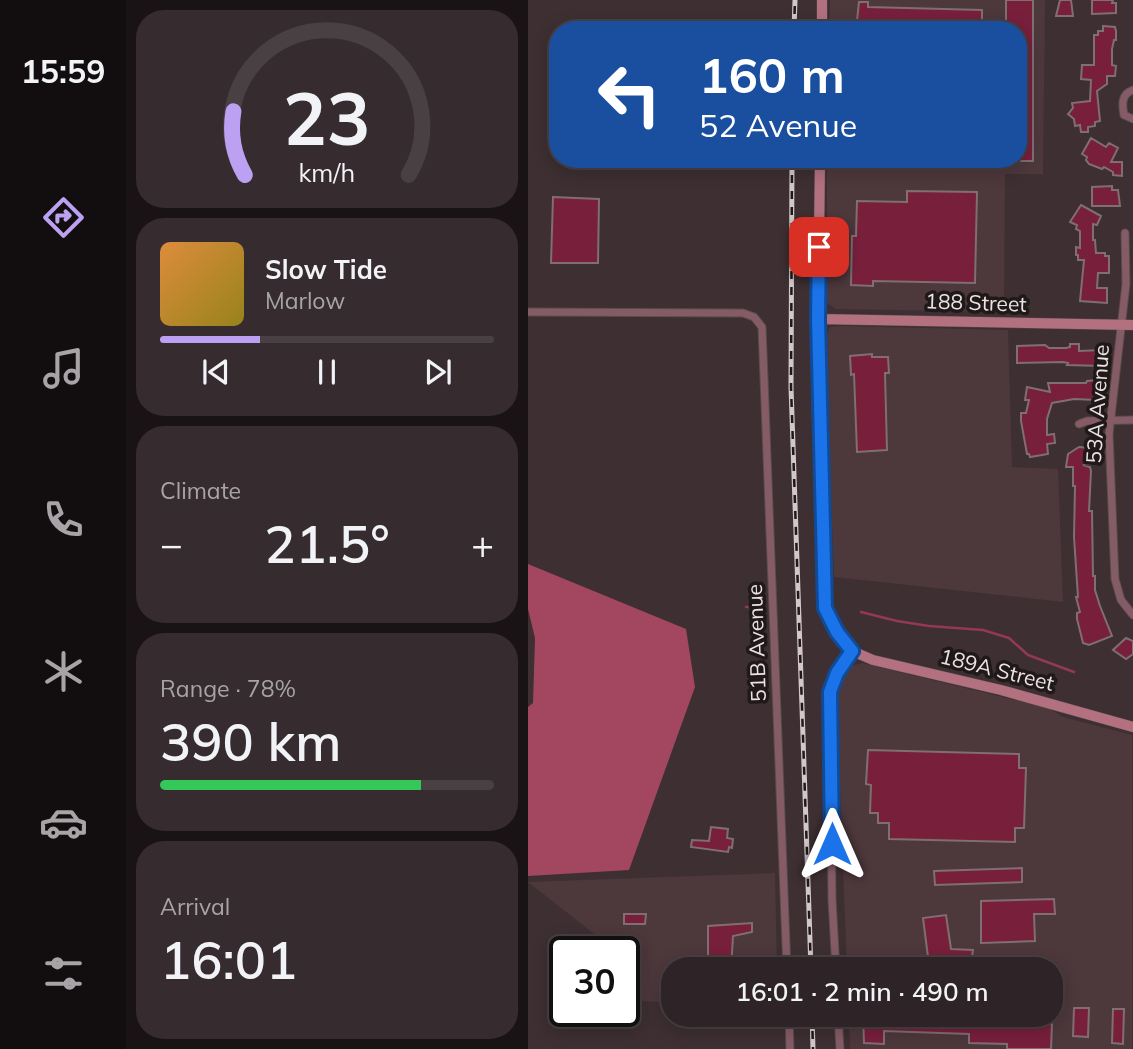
<!DOCTYPE html>
<meta charset="utf-8">
<style>
:root{--surface:#2e2326;--page:#362b2e;--text:#f1f3f6;--muted:#a7a4a7;--line:#494043;--accent:#bca0f2}
body{margin:0;font-family:Mulish,sans-serif;background:var(--page);color:var(--text);height:100vh;display:flex;flex-direction:column;font-size:26px;white-space:nowrap}
*{box-sizing:border-box;margin:0}
p{font-size:23px;color:var(--muted)}
.icon{flex:none;width:38px;height:38px;fill:none;stroke:currentColor;stroke-width:2;stroke-linecap:round;stroke-linejoin:round}
.map{position:relative;flex:1;overflow:hidden}
.sheet{display:flex;flex-direction:column;gap:10px;padding:10px;background:#191315;width:402px}
.sheet>*{flex:none}
.hud{position:absolute;left:21px;top:21px;width:478px;height:147px;border-radius:28px;box-shadow:0 4px 18px #0003,0 0 0 2px var(--line);background:#1a4fa0;color:#fff;overflow:hidden}
.speed{position:absolute;left:21px;top:936px;display:flex;gap:14px;font-size:35px;font-weight:700;text-align:center}
.speed>*{display:grid;place-content:center;width:91px;height:91px;border-radius:50%;background:var(--surface);box-shadow:0 4px 18px #0003,0 0 0 2px var(--line);line-height:1}
.speed .limit{border:4px solid #111;border-radius:10px;background:#fff;color:#111}
.pin{position:absolute;display:grid;place-items:center;width:60px;height:60px;color:#fff;margin:-30px;border-radius:14px;box-shadow:0 4px 10px #0006}
.me{position:absolute;width:77px;margin:-38px;rotate:0deg;stroke-linejoin:round;filter:drop-shadow(0 0 5px #0008)}
.turn{display:flex;align-items:center;gap:24px;height:147px;padding:0 35px;font-size:32px}
.turn .icon{width:91px;height:91px;stroke-width:2.5}
.turn b{display:block;font-size:49px;line-height:60px}
.big{font-size:52px;font-weight:600;line-height:1.1}
.sheet .card{flex:1;display:flex;flex-direction:column;justify-content:center;gap:10px;min-width:0;padding:0 24px;border-radius:28px;background:var(--page)}
.sheet .dial{align-items:center;gap:0}
.dial svg{height:182px;overflow:visible;fill:none;stroke:var(--line);stroke-width:7;stroke-linecap:round;text-anchor:middle}
.dial text{fill:var(--text);stroke:none}
.song{display:flex;align-items:center;gap:21px}
.cover{width:84px;height:84px;border-radius:10px;background:linear-gradient(135deg,hsl(30 70% 55%),hsl(50 70% 35%))}
.played{height:7px;border-radius:4px;background:linear-gradient(90deg,var(--accent) 30%,var(--line) 30%)}
.keys{display:flex;justify-content:space-around;direction:ltr}
.heat{display:flex;justify-content:space-between;align-items:center;font-size:38px;direction:ltr}
.charge{height:10px;border-radius:5px;background:linear-gradient(90deg,#34c759 78%,var(--line) 0)}
.trip{position:absolute;left:133px;top:957px;width:402px;height:70px;border-radius:28px;background:var(--surface);box-shadow:0 4px 18px #0003,0 0 0 2px var(--line);font-weight:600;line-height:70px;text-align:center}
main{display:flex;flex:1;min-height:0}
.dock{display:flex;flex-direction:column;width:126px;justify-content:space-around;align-items:center;background:#120e0f;color:var(--muted)}
.dock .icon{width:49px;height:49px}
.dock .current{color:var(--accent)}
.dock b{font-size:32px;color:var(--text)}
.map>svg:first-child{display:block}
.built{fill:#4d383c}
.forest{fill:#a34760}
.lines{fill:none;stroke-linecap:round;stroke-linejoin:round}
.stream{stroke:#933953;stroke-width:2.5}
.building{fill:#781f3c;stroke:#7f6e72;stroke-width:2}
.street-casing{stroke:#594c4e;stroke-width:9}
.secondary-casing{stroke:#594c4e;stroke-width:11}
.street{stroke:#855c65;stroke-width:7}
.secondary{stroke:#b37180;stroke-width:10}
.rail-casing{stroke:#d2c8ca;stroke-width:5}
.rail{stroke:#20191a;stroke-width:2.5;stroke-dasharray:8;stroke-linecap:butt}
.route-casing{stroke:#114b97;stroke-width:18}
.route{stroke:#1a73e8;stroke-width:12}
.labels{text-anchor:middle;stroke-width:7;stroke-linejoin:round;paint-order:stroke}
.street-label{font-size:21px;fill:#ebe2e3;stroke:#20191a}
</style>
<main>
<nav class="dock">
<b>15:59</b>
<svg class="icon current" aria-label="directions" viewBox="0 0 24 24"><path d="M12 3l9 9-9 9-9-9zM9 14v-3h6M13 9l2 2-2 2"/></svg>
<svg class="icon" aria-label="music" viewBox="0 0 24 24"><path d="M9 18V5l10-2v13"/><circle cx="6" cy="18" r="3"/><circle cx="16" cy="16" r="3"/></svg>
<svg class="icon" aria-label="phone" viewBox="0 0 24 24"><path d="M5 4h4l2 5-3 2q2 4 5 5l2-3 5 2v4C11 20 4 13 5 4z"/></svg>
<svg class="icon" aria-label="climate" viewBox="0 0 24 24"><path d="M12 3v18M4 7l16 10M4 17L20 7"/></svg>
<svg class="icon" aria-label="car" viewBox="0 0 24 24"><path d="M5 17H2v-5l4-1 3-4h7l3 4 3 1v5h-3M9 17h6M6 11h13"/><circle cx="7" cy="17" r="2"/><circle cx="17" cy="17" r="2"/></svg>
<svg class="icon" aria-label="filters" viewBox="0 0 24 24"><path d="M4 7h16M4 17h16"/><circle cx="9" cy="7" r="2"/><circle cx="15" cy="17" r="2"/></svg>
</nav>
<section class="sheet">
<div class="card dial"><svg viewBox="0 0 100 80">
<path d="M14 69A42 42 0 1 1 86 69"/>
<path d="M14 69A42 42 0 0 1 9 41" stroke="#bca0f2"/>
<text x="50" y="56" font-size="32" font-weight="700">23</text>
<text x="50" y="72" font-size="11">km/h</text>
</svg></div>
<div class="card">
<div class="song"><i class="cover"></i><div><b>Slow Tide</b><p>Marlow</p></div></div>
<div class="played"></div>
<div class="keys"><svg class="icon" aria-label="previous" viewBox="0 0 24 24"><path d="M18 5L8 12l10 7zM5 5v14"/></svg><svg class="icon" aria-label="pause" viewBox="0 0 24 24"><path d="M8 5v14M16 5v14"/></svg><svg class="icon" aria-label="next" viewBox="0 0 24 24"><path d="M6 5l10 7-10 7zM19 5v14"/></svg></div>
</div>
<div class="card"><p>Climate</p>
<div class="heat"><a>−</a><b class="big">21.5°</b><a>+</a></div>
</div>
<div class="card"><p>Range · 78%</p><b class="big">390 km</b><div class="charge"></div></div>
<div class="card"><p>Arrival</p><b class="big">16:01</b></div>
</section>
<div class="map">
<svg width="605" height="1049" viewBox="0 0 605 1049">
<rect width="100%" height="100%" fill="#3d2f32"/>
<path class="built" d="M 302,0 L 517,0 L 515,174 L 477,174 L 476,312 L 308,309 L 299,303 L 299,159 L 490,159 L 490,30 L 301,30 Z
M 313,326 L 480,330 L 484,467 L 530,469 L 535,602 L 306,577 L 297,338 L 302,327 Z
M 334,663 L 520,708 L 535,717 L 604,735 L 604,1049 L 322,1049 L 321,1015 L 523,1015 L 523,970 L 319,969 L 308,690 L 324,666 Z
M 247,873 L 249,969 L 145,970 L 145,1003 L 114,1001 L 96,972 L 96,952 L 84,952 L 79,944 L 0,882 Z"/>
<path class="forest" d="M 0,564 L 158,629 L 167,687 L 101,870 L 0,876 L 0,707 L 5,703 L 7,638 L 0,609 Z"/>
<g class="lines">
<path class="stream" d="M 218,607 L 237,607
M 333,612 L 369,621 L 401,626 L 455,630 L 481,638 L 500,655 L 546,672"/>
</g>
<path class="building" d="M 478,0 L 505,0 L 505,161 L 490,161 L 490,30 L 478,30 Z
M 532,0 L 543,0 L 545,16 L 528,16 Z
M 564,0 L 585,0 L 584,3 L 588,3 L 588,13 L 564,14 Z
M 331,2 L 340,2 L 340,7 L 454,10 L 454,30 L 328,30 Z
M 575,26 L 587,27 L 588,31 L 588,40 L 586,40 L 584,49 L 584,65 L 588,66 L 587,76 L 579,76 L 579,84 L 569,91 L 572,121 L 567,122 L 567,126 L 560,127 L 560,132 L 553,132 L 552,125 L 547,126 L 546,119 L 540,114 L 545,108 L 544,103 L 562,101 L 563,80 L 553,79 L 554,65 L 566,65 L 566,35 L 570,35 L 570,31 L 575,31 Z
M 563,138 L 578,147 L 581,143 L 590,148 L 583,162 L 594,162 L 594,176 L 585,175 L 585,172 L 576,167 L 574,169 L 561,164 L 558,160 L 559,157 L 554,154 Z
M 584,186 L 584,190 L 590,190 L 592,206 L 564,206 L 564,187 Z
M 379,191 L 449,192 L 447,283 L 345,281 L 345,286 L 323,285 L 324,236 L 328,236 L 329,201 L 379,202 Z
M 25,197 L 71,199 L 70,263 L 23,263 Z
M 553,205 L 573,216 L 569,225 L 565,224 L 565,240 L 567,240 L 568,253 L 577,253 L 577,256 L 581,256 L 581,273 L 570,273 L 569,288 L 579,288 L 579,303 L 552,301 L 556,260 L 550,260 L 550,255 L 548,255 L 548,247 L 552,248 L 552,231 L 548,229 L 549,225 L 542,222 Z
M 542,344 L 551,344 L 551,351 L 574,350 L 574,366 L 539,365 L 540,363 L 535,362 L 489,363 L 489,346 L 517,345 L 521,348 L 538,348 L 542,347 Z
M 344,354 L 344,357 L 360,357 L 361,373 L 357,373 L 359,450 L 329,452 L 326,374 L 323,375 L 322,356 Z
M 569,380 L 568,400 L 546,399 L 524,403 L 519,419 L 519,435 L 526,434 L 527,443 L 519,444 L 520,454 L 502,457 L 501,454 L 499,454 L 493,421 L 493,413 L 498,413 L 501,400 L 497,400 L 499,387 L 522,392 L 520,383 L 558,383 L 559,381 Z
M 551,447 L 562,448 L 562,464 L 555,465 L 562,467 L 563,471 L 561,511 L 564,511 L 565,576 L 567,576 L 567,590 L 572,606 L 584,636 L 561,645 L 555,643 L 549,619 L 549,613 L 552,612 L 548,597 L 550,597 L 546,537 L 547,486 L 545,486 L 545,467 L 538,467 L 540,454 Z
M 598,638 L 605,641 L 605,654 L 598,659 L 585,650 Z
M 340,750 L 491,754 L 491,768 L 498,768 L 496,828 L 487,828 L 487,842 L 361,839 L 361,823 L 350,823 L 350,813 L 342,813 L 343,785 L 338,784 Z
M 183,827 L 200,829 L 199,838 L 205,839 L 204,848 L 201,847 L 200,852 L 163,847 L 164,840 L 181,841 Z
M 494,868 L 494,882 L 407,885 L 406,871 Z
M 526,899 L 527,914 L 506,914 L 507,941 L 453,943 L 453,901 Z
M 96,914 L 118,914 L 117,924 L 96,924 Z
M 418,915 L 423,949 L 445,950 L 444,958 L 511,960 L 511,970 L 359,970 L 359,956 L 400,957 L 395,918 Z
M 224,923 L 224,932 L 205,936 L 203,970 L 180,970 L 180,926 Z
M 546,1008 L 561,1008 L 560,1037 L 545,1036 Z
M 585,1009 L 596,1009 L 595,1044 L 584,1043 Z
M 335,1015 L 490,1015 L 490,1023 L 524,1024 L 523,1049 L 479,1049 L 479,1044 L 441,1043 L 441,1034 L 356,1031 L 356,1044 L 336,1043 Z"/>
<g class="lines">
<defs>
<path id="street" d="M 605,90 C 593,94 594,105 596,115 L 605,119
M 597,233 L 598,284 L 581,434 L 587,579 L 593,600 L 605,615
M 0,312 L 215,313 L 226,317 L 234,327 L 259,970
M 551,424 L 559,421 L 605,420
M 308,970 L 304,899 L 302,692 L 309,673 L 324,651
M 261,1015 L 262,1049
M 310,1015 L 312,1049"/>
<path id="secondary" d="M 294,30 L 294,0
M 292,159 L 290,319 L 297,608 L 309,632 L 324,651 L 345,660 L 473,690 L 605,727
M 290,319 L 605,325"/>
</defs>
<use href="#street" class="street-casing"/>
<use href="#secondary" class="secondary-casing"/>
<use href="#street" class="street"/>
<use href="#secondary" class="secondary"/>
<defs>
<path id="rail" d="M 266,30 L 267,0
M 264,159 L 263,387 L 283,970
M 284,1015 L 285,1049"/>
</defs>
<use href="#rail" class="rail-casing"/>
<use href="#rail" class="rail"/>
</g>
<g class="lines">
<defs>
<path id="route" d="M 291,247 L 290,319 L 297,608 L 309,632 L 324,651 L 309,673 L 302,692 L 304,844"/>
</defs>
<use href="#route" class="route-casing"/>
<use href="#route" class="route"/>
</g>
<g class="labels">
<g class="street-label">
<text transform="translate(448 303) rotate(2)" y="7">188 Street</text>
<text transform="translate(570 404) rotate(-86)" y="7">53A Avenue</text>
<text transform="translate(229 643) rotate(-92)" y="7">51B Avenue</text>
<text transform="translate(469 670) rotate(14)" y="7">189A Street</text>
</g>
</g>
</svg>
<div class="speed"><div class="limit">30</div></div>
<div class="pin" style="left:291px;top:247px;background:#d93025"><svg class="icon" aria-label="arrive" viewBox="0 0 24 24"><path d="M6 21V4h12l-3 4 3 4H6"/></svg></div>
<svg class="me" style="left:304px;top:844px" viewBox="-20 -20 40 40"><path d="M0-17L14 15 0 8-14 15z" fill="#1a73e8" stroke="#fff" stroke-width="4"/></svg>
<div class="trip">16:01 · 2 min · 490 m</div>
<div class="hud">
<div class="turn"><svg class="icon" aria-label="left" viewBox="0 0 24 24"><path d="M17 20v-9H6M10 6l-5 5 5 5"/></svg><div><b>160 m</b>52 Avenue</div></div>
</div>
</div>
</main>
